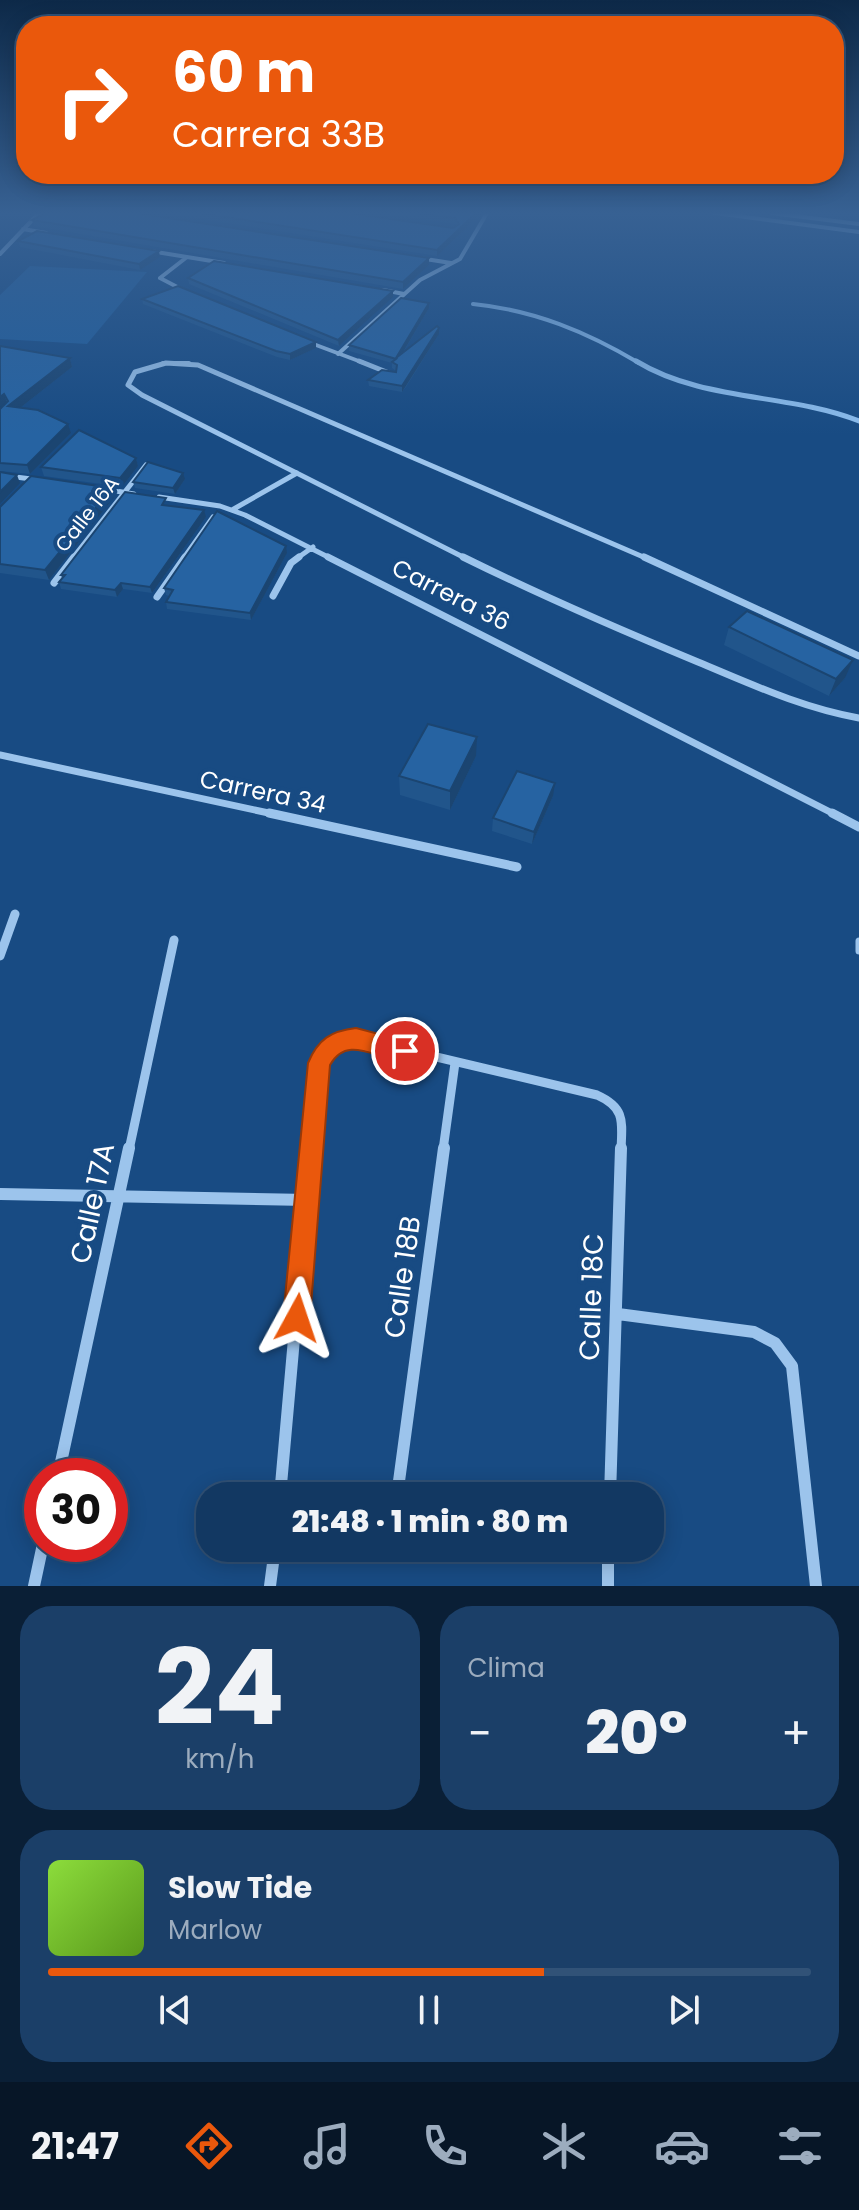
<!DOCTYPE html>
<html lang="es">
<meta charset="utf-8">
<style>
:root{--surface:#123862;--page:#1b3f68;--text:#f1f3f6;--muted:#9cacbe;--line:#315277;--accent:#ea580c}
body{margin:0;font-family:Poppins,sans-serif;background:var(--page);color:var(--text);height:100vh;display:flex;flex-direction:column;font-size:30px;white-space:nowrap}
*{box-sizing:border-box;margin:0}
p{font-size:26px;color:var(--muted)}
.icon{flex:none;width:44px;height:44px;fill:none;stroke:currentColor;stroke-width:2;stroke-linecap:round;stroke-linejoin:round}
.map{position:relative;height:1586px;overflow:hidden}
.panel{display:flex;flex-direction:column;gap:20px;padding:20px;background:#0a1f36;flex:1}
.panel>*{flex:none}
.banner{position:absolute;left:16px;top:16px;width:828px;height:168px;border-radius:32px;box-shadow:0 4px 20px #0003,0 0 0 2px var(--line);background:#ea580c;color:#fff;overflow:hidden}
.speed{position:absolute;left:24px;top:1458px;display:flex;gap:16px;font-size:40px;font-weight:700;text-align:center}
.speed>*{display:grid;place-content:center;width:104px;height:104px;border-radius:50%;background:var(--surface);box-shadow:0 4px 20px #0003,0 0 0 2px var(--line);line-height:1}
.speed .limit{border:12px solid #d22;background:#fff;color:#111}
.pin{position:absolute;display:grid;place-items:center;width:68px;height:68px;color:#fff;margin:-34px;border:4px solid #fff;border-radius:50%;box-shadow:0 2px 8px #0007}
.me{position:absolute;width:88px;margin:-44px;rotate:5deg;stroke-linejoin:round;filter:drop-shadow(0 0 6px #0008)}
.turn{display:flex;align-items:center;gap:28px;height:168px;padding:0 24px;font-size:36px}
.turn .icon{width:104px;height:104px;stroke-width:2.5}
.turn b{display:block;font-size:56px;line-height:68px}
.big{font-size:60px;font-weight:800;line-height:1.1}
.panel .widget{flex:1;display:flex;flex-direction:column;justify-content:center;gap:12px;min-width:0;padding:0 28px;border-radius:32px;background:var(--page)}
.panel .dial{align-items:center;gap:0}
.dial b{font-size:104px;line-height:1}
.song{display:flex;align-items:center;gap:24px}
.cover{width:96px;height:96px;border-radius:12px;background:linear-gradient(135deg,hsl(90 70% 55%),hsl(90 70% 35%))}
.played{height:8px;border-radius:4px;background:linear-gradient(90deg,var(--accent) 65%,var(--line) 65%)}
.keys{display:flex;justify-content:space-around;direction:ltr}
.heat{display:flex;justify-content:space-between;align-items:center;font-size:44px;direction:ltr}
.panel .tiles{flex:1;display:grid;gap:20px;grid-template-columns:1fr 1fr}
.widget:last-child{grid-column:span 2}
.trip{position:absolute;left:196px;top:1482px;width:468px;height:80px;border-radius:32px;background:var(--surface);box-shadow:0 4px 20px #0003,0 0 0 2px var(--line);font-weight:800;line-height:80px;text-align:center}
.tabs{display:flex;height:128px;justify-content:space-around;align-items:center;background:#071627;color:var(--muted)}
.tabs .icon{width:56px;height:56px}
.tabs .active{color:var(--accent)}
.tabs b{font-size:36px;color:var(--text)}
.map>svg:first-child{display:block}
.green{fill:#205e9d}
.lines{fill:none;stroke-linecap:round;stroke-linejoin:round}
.stream-far1{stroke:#8ebfef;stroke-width:4}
.stream{stroke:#8ebfef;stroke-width:5}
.lane{stroke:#9cc4ec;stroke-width:7}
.street-far4{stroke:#9cc4ec;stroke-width:4}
.street-far3{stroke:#9cc4ec;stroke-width:5}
.street-far2{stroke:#9cc4ec;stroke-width:7}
.street-far1{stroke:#9cc4ec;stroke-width:9}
.street{stroke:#9cc4ec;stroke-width:12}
.wall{fill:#21558b}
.shaded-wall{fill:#1b4571}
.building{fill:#2663a2;stroke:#1b4571;stroke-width:2}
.route{fill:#ea580c;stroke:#983908;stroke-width:2}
.labels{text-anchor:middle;stroke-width:8;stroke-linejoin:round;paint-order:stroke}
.far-street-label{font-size:20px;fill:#fff;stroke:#184b83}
.street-label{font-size:24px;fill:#fff;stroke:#184b83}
.near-street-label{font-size:28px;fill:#fff;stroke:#184b83}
</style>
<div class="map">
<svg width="859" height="1586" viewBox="0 0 859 1586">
<rect width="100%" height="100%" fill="#184b83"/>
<path class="green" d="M 30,266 L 147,272 L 87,344 L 0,339 L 0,295 Z"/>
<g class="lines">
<path class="stream-far1" d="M 473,304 C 534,310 587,332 639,363"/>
<path class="stream" d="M 636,361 C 703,402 788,393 859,421"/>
<path class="lane" d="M 859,941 L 859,951"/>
<path class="street-far4" d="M 715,213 L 859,232
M 771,213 L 859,224
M 23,229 L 46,233
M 150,251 L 224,263
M 0,254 L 39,213
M 419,258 L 451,263
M 383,290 L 404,294
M 185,291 L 160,278 L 187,257
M 308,342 L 364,363
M 338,354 L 420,280 L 460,259 L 487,213
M 163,363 L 189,363"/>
<path class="street-far3" d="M 359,361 L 389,373
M 0,475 L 39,480
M 104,489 L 134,494
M 159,497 L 220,506 L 245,515 L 332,559
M 232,510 L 297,473
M 72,559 L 146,465
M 183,559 L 213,517
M 296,559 L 313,547
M 467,559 L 142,395 L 128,385 L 135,372 L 166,363 L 198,365 L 648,559"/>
<path class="street-far2" d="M 328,557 L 836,815
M 463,557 C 540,595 618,629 698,662 C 751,684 802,708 859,718
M 644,557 L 859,656
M 54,583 L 74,557
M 273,596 L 291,563 L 299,557
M 157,597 L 185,557
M 0,755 L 278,815"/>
<path class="street-far1" d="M 269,813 L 517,867
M 832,813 L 859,827
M 0,956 L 15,914
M 129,1150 L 174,940
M 311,1150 L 319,1063 L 334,1045 L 356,1038 L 597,1095 C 626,1108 622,1122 621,1150
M 443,1150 L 455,1063"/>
<path class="street" d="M 0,1194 L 308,1200
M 618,1314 L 754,1332 L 775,1343 L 792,1366 L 816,1586
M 58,1476 L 129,1148
M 280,1496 L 311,1148
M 397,1496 L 444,1148
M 610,1496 L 621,1148
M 608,1548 L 608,1586
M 34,1586 L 43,1544
M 270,1586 L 275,1548"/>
</g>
<path class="wall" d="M 163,213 L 349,213 L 453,228 L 456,226 L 455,224 L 377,213 L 482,213 L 437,256 Z
M 32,220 L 429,265 L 403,289 L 34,226 Z
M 18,241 L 160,257 L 140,270 L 20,247 Z
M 188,278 L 393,291 L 393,297 L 339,346 L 189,284 Z
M 142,299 L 316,348 L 290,360 L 277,357 L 143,304 Z
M 429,308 L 403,353 L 439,334 L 406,387 L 402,392 L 369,386 L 368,380 L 396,371 L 392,368 L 392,363 L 349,351 L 349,345 Z
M 0,346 L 70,358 L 72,367 L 20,408 L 71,433 L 30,474 L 0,471 L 0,409 L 4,405 L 0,408 Z
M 136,458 L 138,466 L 122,487 L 44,476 L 41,467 Z
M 185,479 L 175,494 L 135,488 L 133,482 Z
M 114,497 L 49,580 L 0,573 L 0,507 Z
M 168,504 L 167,505 L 206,517 L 152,593 L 123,589 L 117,597 L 61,589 L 59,582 L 62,578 L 61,575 Z
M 287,553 L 251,620 L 167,609 L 166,602 L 169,596 L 166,595 L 164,588 Z
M 729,627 L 845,678 L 829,696 L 724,645 Z
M 476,756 L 450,810 L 400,795 L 399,776 Z
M 553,796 L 532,844 L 492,831 L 493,818 Z"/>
<path class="shaded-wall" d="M 476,213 L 482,213 L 437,256 L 437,250 Z
M 159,251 L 160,257 L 140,270 L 139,264 Z
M 429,258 L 429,265 L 403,289 L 403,282 Z
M 393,291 L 393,297 L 339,346 L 338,340 Z
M 429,303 L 429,308 L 396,364 L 396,358 Z
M 439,328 L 439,334 L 402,392 L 402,386 Z
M 316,342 L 316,348 L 290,360 L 290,354 Z
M 70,358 L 72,367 L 11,415 L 8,406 Z
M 4,394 L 7,403 L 0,408 L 0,397 Z
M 68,424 L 71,433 L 30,474 L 27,465 Z
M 136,458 L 138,466 L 122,487 L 120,478 Z
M 183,473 L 185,479 L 175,494 L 173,488 Z
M 17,475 L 20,483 L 0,504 L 0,492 Z
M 112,488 L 114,497 L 49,580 L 45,570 Z
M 204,510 L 206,517 L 152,593 L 150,587 Z
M 286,546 L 287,553 L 251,620 L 250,613 Z
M 121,583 L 123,589 L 117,597 L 115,590 Z
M 853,660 L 845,678 L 829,696 L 836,679 Z
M 477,737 L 476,756 L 450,810 L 450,791 Z
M 555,783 L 553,796 L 532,844 L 534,832 Z"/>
<path class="building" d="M 45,213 L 136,213 L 429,258 L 403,282 L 32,220 Z
M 200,213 L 349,213 L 453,228 L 459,224 L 455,218 L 417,213 L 476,213 L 437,250 Z
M 37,231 L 159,251 L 139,264 L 18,241 Z
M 214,261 L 393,291 L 338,340 L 188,278 Z
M 178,286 L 316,342 L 290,354 L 276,351 L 142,299 Z
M 401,298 L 429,303 L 396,358 L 437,326 L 439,328 L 402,386 L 368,380 L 382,370 L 396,372 L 397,365 L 392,362 L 396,359 L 349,345 Z
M 0,346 L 70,358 L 8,406 L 38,410 L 68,424 L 27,465 L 0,463 L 0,409 L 8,401 L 4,394 L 0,397 Z
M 79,430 L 136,458 L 120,478 L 41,467 Z
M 148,462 L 183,473 L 173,488 L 133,482 Z
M 0,472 L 17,475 L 0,492 Z
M 31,476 L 112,488 L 45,570 L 0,564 L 0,507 Z
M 125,492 L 166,498 L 162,505 L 204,510 L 150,587 L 121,583 L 115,590 L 59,582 L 65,575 L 61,575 Z
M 217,511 L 286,546 L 250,613 L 166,602 L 173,590 L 164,588 Z
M 747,611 L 853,660 L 836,679 L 729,627 Z
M 428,724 L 477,737 L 450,791 L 399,776 Z
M 517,771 L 555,783 L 534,832 L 493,818 Z"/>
<linearGradient id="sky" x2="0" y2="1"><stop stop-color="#0d2948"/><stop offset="0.49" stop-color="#376193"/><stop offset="1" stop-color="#376193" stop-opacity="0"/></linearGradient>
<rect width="859" height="435" fill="url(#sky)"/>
<path class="route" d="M 356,1028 L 413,1043 L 417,1051 L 413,1058 C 386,1069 350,1029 330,1065 L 310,1318 L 306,1328 L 297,1332 L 287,1328 L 283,1318 L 308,1063 C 318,1039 331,1031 356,1028 Z"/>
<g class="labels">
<g class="far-street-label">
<text transform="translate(87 514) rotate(-52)" y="7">Calle 16A</text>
</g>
<g class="street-label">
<text transform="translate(451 595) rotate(27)" y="8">Carrera 36</text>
<text transform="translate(263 792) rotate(12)" y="8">Carrera 34</text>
</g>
<g class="near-street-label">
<text transform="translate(92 1203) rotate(-78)" y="10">Calle 17A</text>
<text transform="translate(402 1277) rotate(-82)" y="10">Calle 18B</text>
<text transform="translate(591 1297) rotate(-88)" y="10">Calle 18C</text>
</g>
</g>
</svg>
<div class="speed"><div class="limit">30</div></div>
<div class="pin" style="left:405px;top:1051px;background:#d93025"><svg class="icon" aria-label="arrive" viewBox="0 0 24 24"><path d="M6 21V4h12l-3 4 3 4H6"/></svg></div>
<svg class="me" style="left:297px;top:1318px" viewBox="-20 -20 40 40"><path d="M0-17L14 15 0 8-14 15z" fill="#ea580c" stroke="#fff" stroke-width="4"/></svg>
<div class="trip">21:48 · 1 min · 80 m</div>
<div class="banner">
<div class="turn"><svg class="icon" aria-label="right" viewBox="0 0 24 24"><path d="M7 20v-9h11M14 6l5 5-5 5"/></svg><div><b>60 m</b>Carrera 33B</div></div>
</div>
</div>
<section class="panel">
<div class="tiles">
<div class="widget dial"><b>24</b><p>km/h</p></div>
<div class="widget"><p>Clima</p>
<div class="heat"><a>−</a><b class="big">20°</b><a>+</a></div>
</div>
<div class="widget">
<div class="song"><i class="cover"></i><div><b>Slow Tide</b><p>Marlow</p></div></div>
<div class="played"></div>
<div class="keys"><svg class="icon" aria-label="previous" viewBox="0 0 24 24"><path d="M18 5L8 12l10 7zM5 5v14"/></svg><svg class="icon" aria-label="pause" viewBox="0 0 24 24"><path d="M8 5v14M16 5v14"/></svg><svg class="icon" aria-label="next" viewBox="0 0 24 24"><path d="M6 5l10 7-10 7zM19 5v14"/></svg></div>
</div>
</div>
</section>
<nav class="tabs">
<b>21:47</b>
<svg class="icon active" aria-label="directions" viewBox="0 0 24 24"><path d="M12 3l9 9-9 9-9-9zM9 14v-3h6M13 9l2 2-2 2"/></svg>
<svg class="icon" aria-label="music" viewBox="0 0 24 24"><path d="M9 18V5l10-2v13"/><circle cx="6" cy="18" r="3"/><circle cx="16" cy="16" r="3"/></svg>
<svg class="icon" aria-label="phone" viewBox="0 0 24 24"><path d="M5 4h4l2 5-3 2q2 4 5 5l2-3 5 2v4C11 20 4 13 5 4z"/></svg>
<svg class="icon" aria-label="climate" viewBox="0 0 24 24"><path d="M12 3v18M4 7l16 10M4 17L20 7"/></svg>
<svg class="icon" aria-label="car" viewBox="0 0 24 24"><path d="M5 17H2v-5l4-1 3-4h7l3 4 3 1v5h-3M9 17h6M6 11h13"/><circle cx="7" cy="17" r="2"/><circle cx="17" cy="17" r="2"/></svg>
<svg class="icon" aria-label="filters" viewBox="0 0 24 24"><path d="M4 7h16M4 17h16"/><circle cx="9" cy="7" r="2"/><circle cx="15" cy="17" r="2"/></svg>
</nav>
